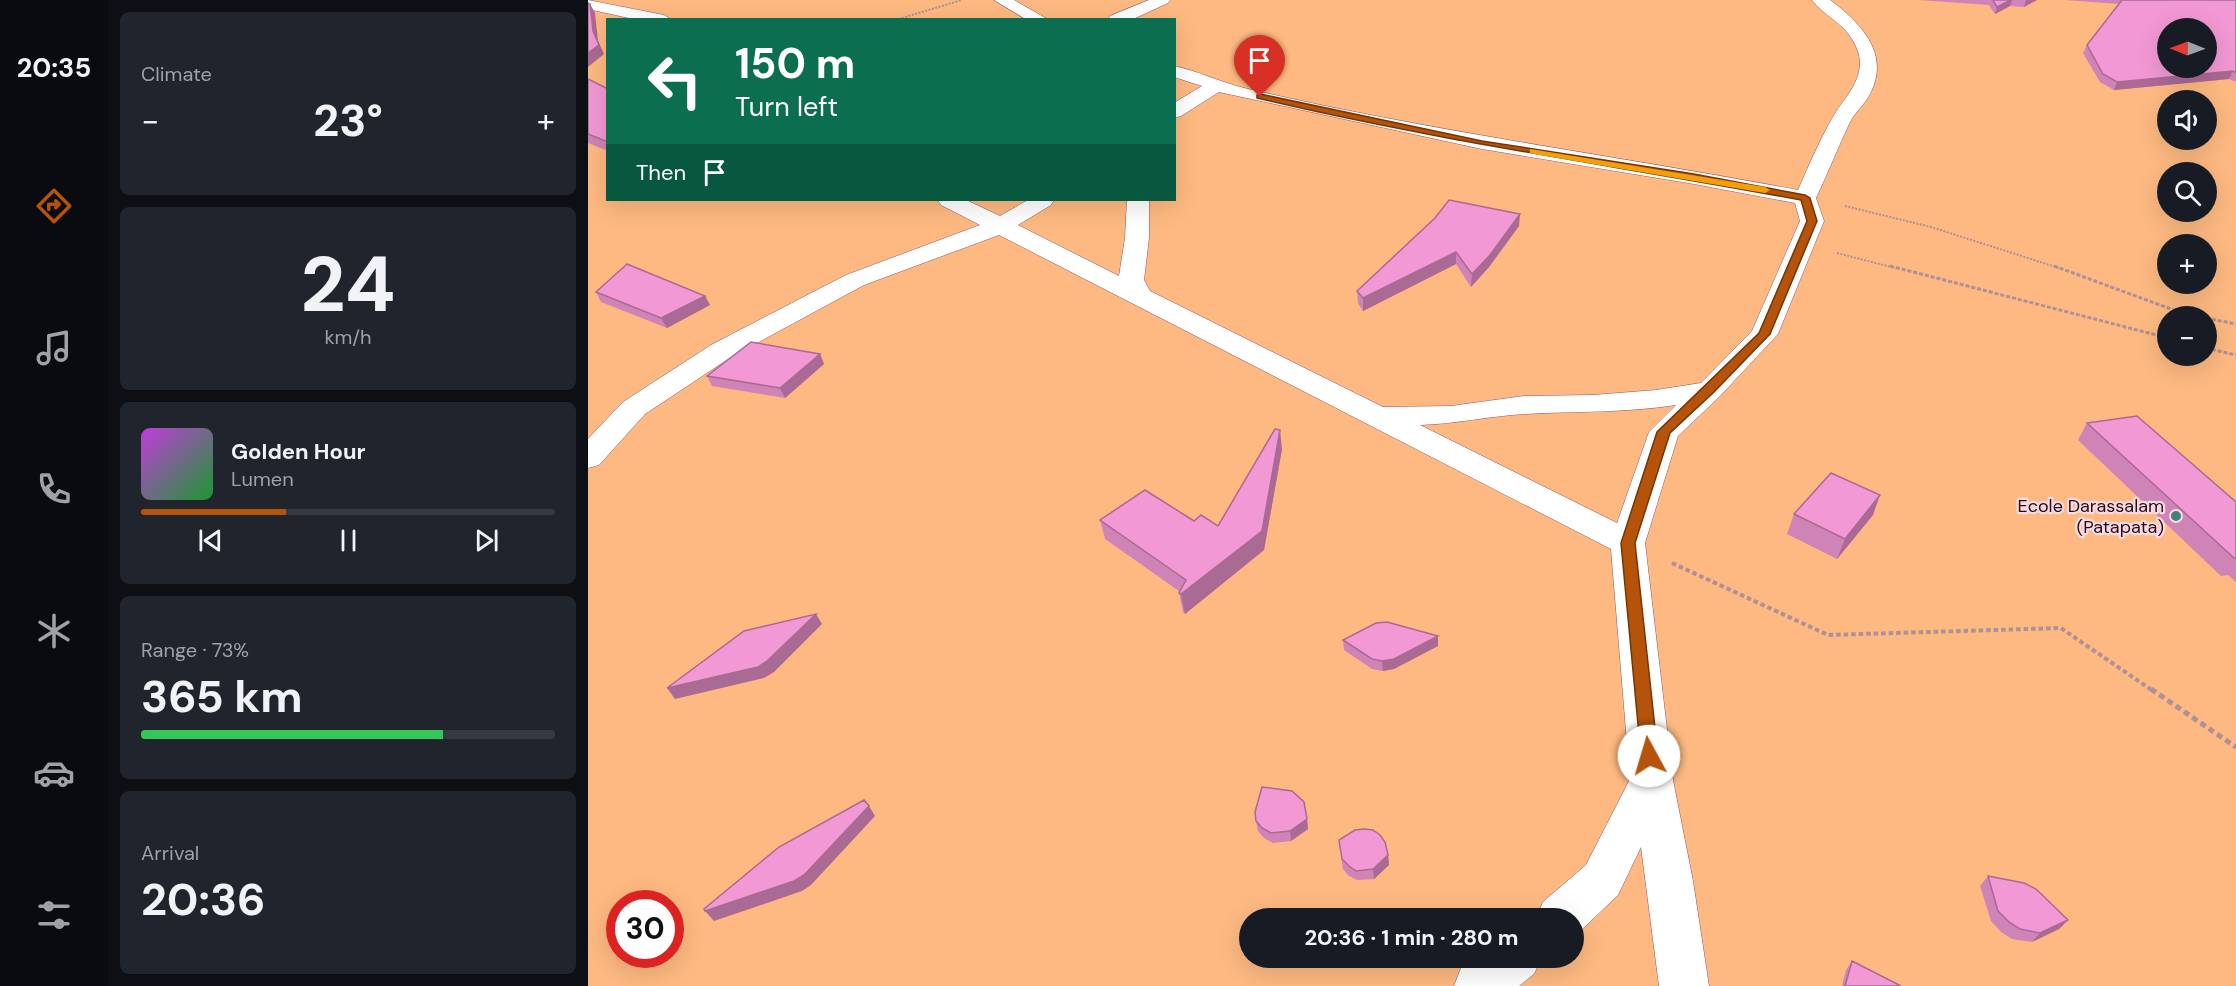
<!DOCTYPE html>
<meta charset="utf-8">
<style>
:root{--surface:#171b24;--page:#20242c;--text:#f1f3f6;--muted:#9ea1a6;--line:#363941;--accent:#b45309}
body{margin:0;font-family:"DM Sans",sans-serif;background:var(--page);color:var(--text);height:100vh;display:flex;flex-direction:column;font-size:22px;white-space:nowrap}
*{box-sizing:border-box;margin:0}
p{font-size:20px;color:var(--muted)}
.icon{flex:none;width:33px;height:33px;fill:none;stroke:currentColor;stroke-width:2;stroke-linecap:round;stroke-linejoin:round}
.map{position:relative;flex:1;overflow:hidden}
.sheet{display:flex;flex-direction:column;gap:12px;padding:12px;background:#0d0f14;width:480px}
.sheet>*{flex:none}
.guide{position:absolute;left:18px;top:18px;width:570px;height:183px;border-radius:0px;box-shadow:0 6px 24px #0002;background:#0b6e4f;color:#fff;overflow:hidden}
.needle{width:39px;rotate:271deg}
.tools{position:absolute;left:1569px;top:18px;display:grid;gap:12px}
.tools a{display:grid;place-items:center;width:60px;height:60px;border-radius:50%;background:var(--surface);box-shadow:0 6px 24px #0002;font-size:30px}
.speed{position:absolute;left:18px;top:890px;display:flex;gap:12px;font-size:30px;font-weight:700;text-align:center}
.speed>*{display:grid;place-content:center;width:78px;height:78px;border-radius:50%;background:var(--surface);box-shadow:0 6px 24px #0002;line-height:1}
.speed .limit{border:9px solid #d22;background:#fff;color:#111}
.pin{position:absolute;display:grid;place-items:center;width:51px;height:51px;color:#fff;margin:-62px -26px;border-radius:50% 50% 50% 0;rotate:-45deg;box-shadow:0 0 6px #0007}
.pin .icon{rotate:45deg}
.me{position:absolute;width:66px;margin:-33px;rotate:354deg;stroke-linejoin:round;filter:drop-shadow(0 0 4px #0008)}
.turn{display:flex;align-items:center;gap:21px;height:126px;padding:0 30px;font-size:27px}
.turn .icon{width:78px;height:78px;stroke-width:2.5}
.turn b{display:block;font-size:42px;line-height:51px}
.then{display:flex;align-items:center;height:57px;padding:0 30px;background:#0003;gap:12px;font-size:22px}
.big{font-size:45px;font-weight:700;line-height:1.1}
.sheet .widget{flex:1;display:flex;flex-direction:column;justify-content:center;gap:9px;min-width:0;padding:0 21px;border-radius:9px;background:var(--page)}
.sheet .dial{align-items:center;gap:0}
.dial b{font-size:78px;line-height:1}
.song{display:flex;align-items:center;gap:18px}
.cover{width:72px;height:72px;border-radius:9px;background:linear-gradient(135deg,hsl(290 70% 55%),hsl(130 70% 35%))}
.played{height:6px;border-radius:3px;background:linear-gradient(90deg,var(--accent) 35%,var(--line) 35%)}
.keys{display:flex;justify-content:space-around;direction:ltr}
.heat{display:flex;justify-content:space-between;align-items:center;font-size:33px;direction:ltr}
.charge{height:9px;border-radius:4px;background:linear-gradient(90deg,#34c759 73%,var(--line) 0)}
.trip{position:absolute;left:651px;top:908px;width:345px;height:60px;border-radius:30px;background:var(--surface);box-shadow:0 6px 24px #0002;font-weight:700;line-height:60px;text-align:center}
main{display:flex;flex:1;min-height:0}
.dock{display:flex;flex-direction:column;width:108px;justify-content:space-around;align-items:center;background:#090b0e;color:var(--muted)}
.dock .icon{width:42px;height:42px}
.dock .selected{color:var(--accent)}
.dock b{font-size:27px;color:var(--text)}
.map>svg:first-child{display:block}
.green{fill:#fdb981;fill-rule:evenodd}
.lines{fill:none;stroke-linecap:round;stroke-linejoin:round}
.minor-casing{stroke:#955468;stroke-width:1}
.path-far3{stroke:#ad9098;stroke-width:2;stroke-dasharray:2 1.5;stroke-linecap:butt}
.path-far2{stroke:#ad9098;stroke-width:3;stroke-dasharray:4 2;stroke-linecap:butt}
.path-far1{stroke:#ad9098;stroke-width:4;stroke-dasharray:4.5 3;stroke-linecap:butt}
.path{stroke:#ad9098;stroke-width:5;stroke-dasharray:6 4;stroke-linecap:butt}
.minor{fill:#fff;fill-rule:evenodd}
.wall{fill:#d083b6}
.shaded-wall{fill:#a96a94}
.building{fill:#f298d4;stroke:#a96a94;stroke-width:1.5;fill-rule:evenodd}
.route{fill:#b45309;stroke:#753606;stroke-width:1.5}
.slow{fill:#f59e0b}
.poi-dot{fill:#3f8377;stroke:#f9dae2;stroke-width:2}
.labels{text-anchor:middle;stroke-width:4.5;stroke-linejoin:round;paint-order:stroke}
.poi-label{font-size:18px;fill:#260c15;stroke:#f9dae2;text-anchor:end}
</style>
<main>
<nav class="dock">
<b>20:35</b>
<svg class="icon selected" aria-label="directions" viewBox="0 0 24 24"><path d="M12 3l9 9-9 9-9-9zM9 14v-3h6M13 9l2 2-2 2"/></svg>
<svg class="icon" aria-label="music" viewBox="0 0 24 24"><path d="M9 18V5l10-2v13"/><circle cx="6" cy="18" r="3"/><circle cx="16" cy="16" r="3"/></svg>
<svg class="icon" aria-label="phone" viewBox="0 0 24 24"><path d="M5 4h4l2 5-3 2q2 4 5 5l2-3 5 2v4C11 20 4 13 5 4z"/></svg>
<svg class="icon" aria-label="climate" viewBox="0 0 24 24"><path d="M12 3v18M4 7l16 10M4 17L20 7"/></svg>
<svg class="icon" aria-label="car" viewBox="0 0 24 24"><path d="M5 17H2v-5l4-1 3-4h7l3 4 3 1v5h-3M9 17h6M6 11h13"/><circle cx="7" cy="17" r="2"/><circle cx="17" cy="17" r="2"/></svg>
<svg class="icon" aria-label="filters" viewBox="0 0 24 24"><path d="M4 7h16M4 17h16"/><circle cx="9" cy="7" r="2"/><circle cx="15" cy="17" r="2"/></svg>
</nav>
<section class="sheet">
<div class="widget"><p>Climate</p>
<div class="heat"><a>−</a><b class="big">23°</b><a>+</a></div>
</div>
<div class="widget dial"><b>24</b><p>km/h</p></div>
<div class="widget">
<div class="song"><i class="cover"></i><div><b>Golden Hour</b><p>Lumen</p></div></div>
<div class="played"></div>
<div class="keys"><svg class="icon" aria-label="previous" viewBox="0 0 24 24"><path d="M18 5L8 12l10 7zM5 5v14"/></svg><svg class="icon" aria-label="pause" viewBox="0 0 24 24"><path d="M8 5v14M16 5v14"/></svg><svg class="icon" aria-label="next" viewBox="0 0 24 24"><path d="M6 5l10 7-10 7zM19 5v14"/></svg></div>
</div>
<div class="widget"><p>Range · 73%</p><b class="big">365 km</b><div class="charge"></div></div>
<div class="widget"><p>Arrival</p><b class="big">20:36</b></div>
</section>
<div class="map">
<svg width="1648" height="986" viewBox="0 0 1648 986">
<rect width="100%" height="100%" fill="#f9dae2"/>
<path class="green" d="M 0,0 L 1648,0 L 1648,986 L 0,986 ZM 20,20 L 586,20 L 586,200 L 20,200 ZM 1580,28 L 1618,28 L 1618,68 L 1580,68 ZM 1580,100 L 1618,100 L 1618,140 L 1580,140 ZM 1580,172 L 1618,172 L 1618,212 L 1580,212 ZM 1580,244 L 1618,244 L 1618,284 L 1580,284 ZM 1580,316 L 1618,316 L 1618,356 L 1580,356 ZM 32,903 L 82,903 L 82,954 L 32,954 ZM 662,918 L 986,918 L 986,957 L 662,957 Z"/>
<g class="lines">
<defs>
<path id="minor" d="M 0,0 L 76,15 L 84,20 L 50,20 L 0,9 Z
M 406,0 L 426,0 L 461,20 L 439,20 Z
M 561,0 L 582,0 L 580,3 L 543,20 L 520,20 L 522,16 Z
M 1224,0 L 1242,0 C 1272,22 1302,53 1283,92 C 1278,103 1268,111 1262,122 C 1250,147 1240,173 1228,198 L 1236,221 L 1190,334 L 1132,396 L 1090,436 L 1057,543 L 1085,780 L 1105,881 L 1121,986 L 1071,986 L 1053,847 L 1030,895 L 989,934 L 986,936 L 986,918 L 948,918 L 955,902 L 998,865 L 1042,779 L 1023,549 L 411,235 L 276,285 L 143,357 L 57,414 L 11,465 L 0,468 L 0,439 L 35,402 L 123,345 L 258,275 L 392,225 L 353,205 L 350,200 L 378,200 L 412,216 L 440,200 L 466,200 L 463,205 L 430,225 L 531,276 L 537,238 L 539,200 L 561,200 L 561,238 L 556,280 L 562,291 L 795,407 L 863,406 L 936,396 L 1005,395 L 1068,390 L 1113,383 L 1164,331 L 1212,221 L 1207,203 L 1106,184 L 894,149 L 631,92 L 593,116 L 586,118 L 586,103 L 614,86 L 586,77 L 586,66 C 610,71 632,82 656,88 C 839,131 1025,155 1210,190 C 1220,167 1230,144 1242,122 C 1257,94 1286,74 1264,39 C 1254,22 1235,15 1224,0 ZM 1088,405 L 1061,432 L 1029,523 L 832,425 C 867,424 901,416 937,414 C 988,411 1038,413 1088,405 Z
M 888,957 L 954,957 L 946,974 L 931,986 L 866,986 L 873,968 Z"/>
</defs>
<use href="#minor" class="minor-casing"/>
<path class="path-far3" d="M 307,20 L 374,0
M 1257,206 L 1343,227 L 1471,268
M 1249,253 L 1307,268"/>
<path class="path-far2" d="M 1302,266 L 1580,338
M 1466,266 L 1594,313 L 1611,316
M 1618,318 L 1648,324
M 1618,348 L 1648,355"/>
<path class="path-far1" d="M 1084,563 L 1240,635 L 1473,628 L 1565,691"/>
<path class="path" d="M 1563,689 L 1648,747"/>
<use href="#minor" class="minor"/>
</g>
<path class="wall" d="M 1330,0 L 1449,0 L 1436,7 L 1422,6 L 1407,14 L 1401,5 Z
M 1477,0 L 1648,0 L 1648,82 L 1641,79 L 1526,90 L 1512,82 L 1495,53 L 1499,45 L 1531,4 Z
M 0,79 L 20,89 L 20,151 L 0,143 Z
M 931,226 L 901,267 L 883,287 L 868,264 L 775,311 L 770,303 L 769,291 Z
M 8,292 L 117,296 L 122,305 L 79,328 L 13,302 Z
M 232,354 L 236,364 L 197,398 L 124,386 L 119,376 Z
M 1499,423 L 1648,502 L 1648,582 L 1640,575 L 1633,576 L 1490,440 Z
M 694,449 L 676,550 L 597,614 L 595,612 L 591,593 L 591,591 L 517,539 L 512,520 L 606,521 L 630,526 Z
M 1206,514 L 1285,515 L 1249,559 L 1199,534 Z
M 755,640 L 850,646 L 806,669 L 795,671 L 784,669 L 756,650 Z
M 719,819 L 720,829 L 703,841 L 685,843 L 676,838 L 670,831 L 668,821 Z
M 751,840 L 800,855 L 801,865 L 786,879 L 769,880 L 761,876 L 755,869 Z
M 1400,876 L 1480,920 L 1471,929 L 1444,942 L 1424,939 L 1413,932 L 1403,921 L 1392,886 Z
M 1264,961 L 1313,986 L 1254,986 L 1258,970 Z"/>
<path class="shaded-wall" d="M 1423,0 L 1424,0 L 1422,6 L 1407,14 L 1409,7 Z
M 1438,0 L 1449,0 L 1436,7 Z
M 2,4 L 7,13 L 10,41 L 16,54 L 0,67 L 0,53 L 5,31 Z
M 1645,71 L 1641,79 L 1526,90 L 1529,82 Z
M 932,214 L 931,226 L 901,267 L 883,287 L 884,274 Z
M 868,252 L 868,264 L 775,311 L 775,298 Z
M 117,296 L 122,305 L 79,328 L 73,318 Z
M 232,354 L 236,364 L 197,398 L 192,388 Z
M 692,430 L 694,449 L 676,550 L 597,614 L 593,594 Z
M 1292,495 L 1285,515 L 1249,559 L 1257,539 Z
M 228,614 L 234,624 L 186,672 L 176,678 L 87,699 L 79,688 Z
M 850,636 L 850,646 L 806,669 L 795,671 L 794,661 Z
M 281,806 L 287,816 L 223,885 L 214,891 L 126,921 L 117,911 Z
M 719,819 L 720,829 L 703,841 L 702,831 Z
M 800,855 L 801,865 L 786,879 L 785,869 Z
M 1480,920 L 1471,929 L 1444,942 L 1452,933 Z"/>
<path class="building" d="M 1405,0 L 1423,0 L 1409,7 Z
M 1534,0 L 1648,0 L 1648,73 L 1645,71 L 1529,82 L 1515,74 L 1499,45 ZM 1580,28 L 1618,28 L 1618,68 L 1580,68 Z
M 0,3 L 2,4 L 5,31 L 11,45 L 0,53 Z
M 0,79 L 20,89 L 20,142 L 0,134 Z
M 861,200 L 932,214 L 902,255 L 884,274 L 868,252 L 775,298 L 769,291 L 847,218 Z
M 39,264 L 117,296 L 73,318 L 8,292 Z
M 163,342 L 232,354 L 192,388 L 119,376 Z
M 1549,416 L 1648,502 L 1648,558 L 1646,558 L 1499,423 Z
M 687,429 L 692,430 L 674,531 L 593,594 L 591,593 L 598,580 L 512,520 L 557,490 L 606,521 L 613,515 L 630,526 Z
M 1243,473 L 1292,495 L 1257,539 L 1206,514 Z
M 228,614 L 179,661 L 170,667 L 79,688 L 156,631 Z
M 799,622 L 850,636 L 806,659 L 794,661 L 784,659 L 755,640 L 788,623 Z
M 674,787 L 704,791 L 716,802 L 719,819 L 702,831 L 683,833 L 674,828 L 668,821 L 667,812 Z
M 276,800 L 281,806 L 216,875 L 206,881 L 117,911 L 116,909 L 191,847 Z
M 776,829 L 785,830 L 792,835 L 797,842 L 800,855 L 785,869 L 768,871 L 761,866 L 754,859 L 751,840 L 767,830 Z
M 1400,876 L 1436,883 L 1448,889 L 1480,920 L 1452,933 L 1432,929 L 1421,922 L 1410,911 Z
M 1264,961 L 1313,986 L 1257,986 Z"/>
<path class="route" d="M 672,94 L 894,141 L 1106,174 L 1217,195 L 1222,198 L 1229,221 L 1182,334 L 1126,392 L 1082,433 L 1047,543 L 1070,756 L 1068,762 L 1061,764 L 1055,762 L 1053,756 L 1033,543 L 1069,432 L 1171,333 L 1219,221 L 1213,200 C 1031,166 849,141 669,98 L 669,95 Z"/>
<path class="slow" d="M 942,149 L 1177,187 L 1182,190 L 1177,193 L 946,154 L 942,153 Z"/>
<circle class="poi-dot" cx="1588" cy="516" r="6"/>
<g class="labels">
<g class="poi-label">
<text x="1576" y="512">Ecole Darassalam<tspan x="1576" dy="21">(Patapata)</tspan></text>
</g>
</g>
</svg>
<div class="tools">
<a><svg class="needle" viewBox="-14 -14 28 28"><path d="M0-13l5 13h-10z" fill="#e53935"/><path d="M0 13l5-13h-10z" fill="#9ea1a6"/></svg></a>
<a><svg class="icon" aria-label="sound" viewBox="0 0 24 24"><path d="M4 9h4l5-4v14l-5-4H4zM17 9q2 3 0 6"/></svg></a>
<a><svg class="icon" aria-label="search" viewBox="0 0 24 24"><circle cx="10" cy="10" r="6"/><path d="M15 15l6 6"/></svg></a>
<a>+</a>
<a>−</a>
</div>
<div class="speed"><div class="limit">30</div></div>
<div class="pin" style="left:672px;top:97px;background:#d93025"><svg class="icon" aria-label="arrive" viewBox="0 0 24 24"><path d="M6 21V4h12l-3 4 3 4H6"/></svg></div>
<svg class="me" style="left:1061px;top:756px" viewBox="-20 -20 40 40"><circle r="19" fill="#fff"/><path d="M0-13L10 11 0 6-10 11z" fill="#b45309"/></svg>
<div class="trip">20:36 · 1 min · 280 m</div>
<div class="guide">
<div class="turn"><svg class="icon" aria-label="left" viewBox="0 0 24 24"><path d="M17 20v-9H6M10 6l-5 5 5 5"/></svg><div><b>150 m</b>Turn left</div></div>
<div class="then">Then<svg class="icon" aria-label="arrive" viewBox="0 0 24 24"><path d="M6 21V4h12l-3 4 3 4H6"/></svg></div>
</div>
</div>
</main>
